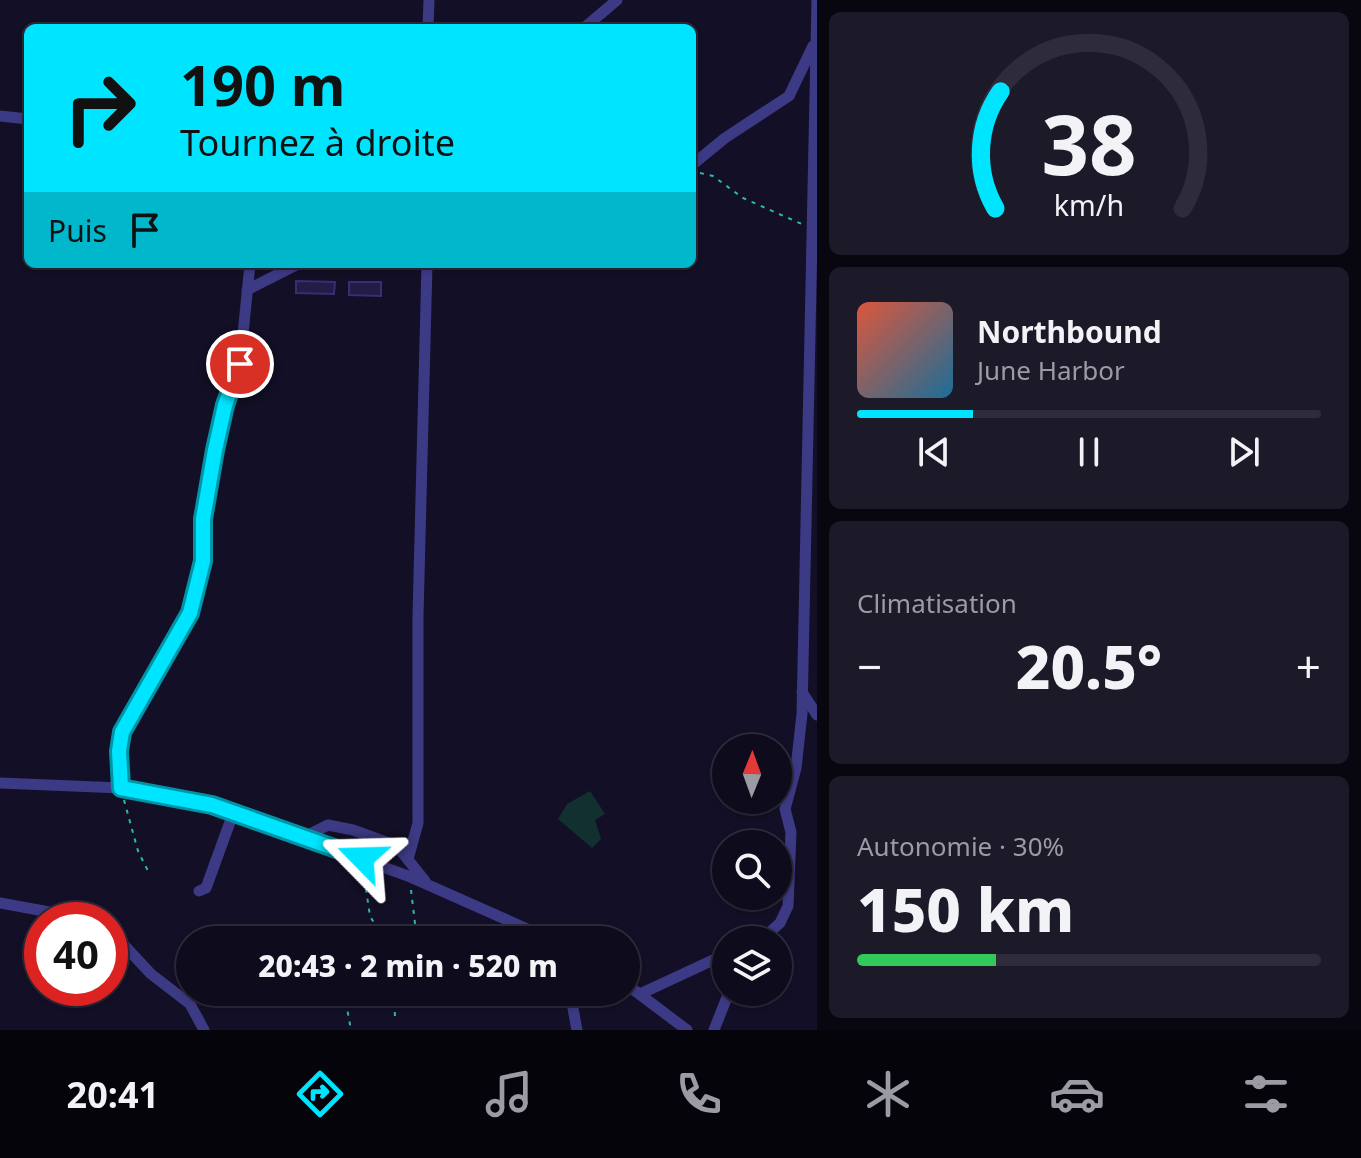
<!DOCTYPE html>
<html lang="fr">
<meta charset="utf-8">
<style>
:root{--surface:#0e0b1c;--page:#1c1929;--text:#f1f3f6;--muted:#9b9ba3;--line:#2e2b3b;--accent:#00e5ff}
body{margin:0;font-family:"Noto Sans",sans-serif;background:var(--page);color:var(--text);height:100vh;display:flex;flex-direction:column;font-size:30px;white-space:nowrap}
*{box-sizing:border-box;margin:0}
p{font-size:26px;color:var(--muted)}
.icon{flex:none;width:44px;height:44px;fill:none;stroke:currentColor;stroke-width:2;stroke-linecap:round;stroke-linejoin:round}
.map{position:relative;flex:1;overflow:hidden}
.side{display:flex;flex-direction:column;gap:12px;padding:12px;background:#08060f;width:544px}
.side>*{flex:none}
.hud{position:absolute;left:24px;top:24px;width:672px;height:244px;border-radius:12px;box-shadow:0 2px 6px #0004,0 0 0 2px var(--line);background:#00e5ff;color:#111;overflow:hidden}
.needle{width:52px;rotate:1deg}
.buttons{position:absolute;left:712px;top:734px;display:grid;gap:16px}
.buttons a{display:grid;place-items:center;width:80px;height:80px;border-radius:50%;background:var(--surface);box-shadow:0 2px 6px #0004,0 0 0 2px var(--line);font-size:40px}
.speed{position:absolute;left:24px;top:902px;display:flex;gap:16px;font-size:40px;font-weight:700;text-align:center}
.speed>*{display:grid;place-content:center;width:104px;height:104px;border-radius:50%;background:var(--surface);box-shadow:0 2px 6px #0004,0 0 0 2px var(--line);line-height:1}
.speed .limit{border:12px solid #d22;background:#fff;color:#111}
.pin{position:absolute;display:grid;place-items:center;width:68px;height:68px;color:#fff;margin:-34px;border:4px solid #fff;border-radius:50%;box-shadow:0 2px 8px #0007}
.me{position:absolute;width:88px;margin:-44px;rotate:292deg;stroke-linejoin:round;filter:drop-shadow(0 0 6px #0008)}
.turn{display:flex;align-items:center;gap:28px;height:168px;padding:0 24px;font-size:36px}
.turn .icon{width:104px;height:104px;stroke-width:2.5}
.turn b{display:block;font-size:56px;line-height:68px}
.then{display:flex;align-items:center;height:76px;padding:0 24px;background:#0003;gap:16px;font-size:30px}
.big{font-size:60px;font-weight:800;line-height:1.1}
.side .widget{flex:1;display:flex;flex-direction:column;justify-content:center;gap:12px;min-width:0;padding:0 28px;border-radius:12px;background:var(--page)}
.side .dial{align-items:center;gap:0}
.dial svg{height:208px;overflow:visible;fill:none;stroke:var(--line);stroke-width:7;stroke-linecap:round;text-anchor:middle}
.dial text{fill:var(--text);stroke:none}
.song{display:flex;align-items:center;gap:24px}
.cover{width:96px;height:96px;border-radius:12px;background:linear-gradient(135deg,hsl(10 70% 55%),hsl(200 70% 35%))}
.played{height:8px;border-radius:4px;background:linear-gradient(90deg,var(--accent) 25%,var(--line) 25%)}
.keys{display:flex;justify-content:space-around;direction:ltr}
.heat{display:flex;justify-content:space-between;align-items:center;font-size:44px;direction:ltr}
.charge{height:12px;border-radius:6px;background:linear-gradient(90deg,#34c759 30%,var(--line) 0)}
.trip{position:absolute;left:176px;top:926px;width:464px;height:80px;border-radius:40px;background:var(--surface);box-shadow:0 2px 6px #0004,0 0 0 2px var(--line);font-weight:800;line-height:80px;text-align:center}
.dock{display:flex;height:128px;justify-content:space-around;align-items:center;background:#06040b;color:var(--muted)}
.dock .icon{width:56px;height:56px}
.dock .current{color:var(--accent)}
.dock b{font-size:36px;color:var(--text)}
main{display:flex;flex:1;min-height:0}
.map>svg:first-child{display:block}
.green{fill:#12302f}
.building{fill:#241b47;stroke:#3b2d73;stroke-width:2}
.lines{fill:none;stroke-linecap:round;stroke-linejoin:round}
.path{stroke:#2fb8b0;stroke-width:2;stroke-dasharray:4 6;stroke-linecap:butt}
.minor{stroke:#3d3a85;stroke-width:11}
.route-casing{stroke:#0095a6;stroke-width:20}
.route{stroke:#00e5ff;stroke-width:14}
</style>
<main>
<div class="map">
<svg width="817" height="1030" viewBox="0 0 817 1030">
<rect width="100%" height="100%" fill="#130f26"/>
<path class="green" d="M 590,791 L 605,814 L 595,820 L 601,839 L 592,848 L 558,819 L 567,804 Z"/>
<path class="building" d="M 296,281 L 335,282 L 334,294 L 296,293 Z
M 349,282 L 381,282 L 381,296 L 349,295 Z"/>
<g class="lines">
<path class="path" d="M 700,173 L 713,176 L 743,198 L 804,225
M 124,800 L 138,851 L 148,871
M 363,869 L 370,916 L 384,940
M 411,890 L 417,940
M 336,940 L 376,928
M 428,940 L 499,928
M 344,992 L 351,1030
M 394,992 L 395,1017"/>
<path class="minor" d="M 428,28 L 429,0
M 584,28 L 617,0
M 0,116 L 28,119
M 692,165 L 725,138 L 789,96 L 813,46
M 247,290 L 298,264
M 802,692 L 817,715
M 0,783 L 121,788 L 212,805 L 408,876 L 552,940
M 121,788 L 119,751 L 122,732 L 190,613 L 203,561 L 203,519 L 215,450 L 225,405 L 240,364 L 250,264
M 306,836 L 328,825 L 353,830 L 397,846 L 425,881
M 408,859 L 418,823 L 418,616 L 427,264
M 199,891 L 206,888 L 234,811
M 0,903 L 93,920
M 110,930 L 151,974 L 190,1004 L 204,1030
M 761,940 L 780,923 L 788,906 L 791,832 L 785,809 L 796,768 L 802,714 L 817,0
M 626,984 L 687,1030
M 570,992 L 577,1030
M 640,994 L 726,954
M 714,1030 L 729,992"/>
</g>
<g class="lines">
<defs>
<path id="route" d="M 240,364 L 225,405 L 215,450 L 203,519 L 203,561 L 190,613 L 122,732 L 119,751 L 121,788 L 212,805 L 362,858"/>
</defs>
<use href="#route" class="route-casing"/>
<use href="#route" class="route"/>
</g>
</svg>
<div class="buttons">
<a><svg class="needle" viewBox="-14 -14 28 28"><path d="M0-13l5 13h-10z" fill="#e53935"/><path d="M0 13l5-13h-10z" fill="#9b9ba3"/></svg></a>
<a><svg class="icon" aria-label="search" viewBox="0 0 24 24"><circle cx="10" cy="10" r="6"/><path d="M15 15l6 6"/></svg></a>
<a><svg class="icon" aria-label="layers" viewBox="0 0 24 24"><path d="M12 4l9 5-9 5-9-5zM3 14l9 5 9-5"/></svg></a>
</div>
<div class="speed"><div class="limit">40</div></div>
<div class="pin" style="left:240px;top:364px;background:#d93025"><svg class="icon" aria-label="arrive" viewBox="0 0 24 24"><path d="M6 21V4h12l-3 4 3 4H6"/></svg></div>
<svg class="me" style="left:362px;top:858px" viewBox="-20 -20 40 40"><path d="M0-17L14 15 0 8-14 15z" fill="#00e5ff" stroke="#fff" stroke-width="4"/></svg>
<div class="trip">20:43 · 2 min · 520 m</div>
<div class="hud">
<div class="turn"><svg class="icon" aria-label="right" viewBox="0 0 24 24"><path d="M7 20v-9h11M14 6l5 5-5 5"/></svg><div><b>190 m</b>Tournez à droite</div></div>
<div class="then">Puis<svg class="icon" aria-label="arrive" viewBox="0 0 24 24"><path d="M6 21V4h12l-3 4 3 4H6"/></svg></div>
</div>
</div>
<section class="side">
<div class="widget dial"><svg viewBox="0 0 100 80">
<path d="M14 69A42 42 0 1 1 86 69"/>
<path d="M14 69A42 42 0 0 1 16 24" stroke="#00e5ff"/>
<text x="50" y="56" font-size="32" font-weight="700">38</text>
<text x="50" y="72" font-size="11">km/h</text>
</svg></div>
<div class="widget">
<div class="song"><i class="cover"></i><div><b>Northbound</b><p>June Harbor</p></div></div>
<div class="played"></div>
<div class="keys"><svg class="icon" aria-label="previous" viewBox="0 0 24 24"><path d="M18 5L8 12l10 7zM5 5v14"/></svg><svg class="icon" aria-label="pause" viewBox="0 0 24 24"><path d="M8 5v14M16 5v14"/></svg><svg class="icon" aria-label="next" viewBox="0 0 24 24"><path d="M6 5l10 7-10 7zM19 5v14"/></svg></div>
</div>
<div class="widget"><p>Climatisation</p>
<div class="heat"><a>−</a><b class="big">20.5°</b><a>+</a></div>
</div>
<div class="widget"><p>Autonomie · 30%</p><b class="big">150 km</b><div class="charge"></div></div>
</section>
</main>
<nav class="dock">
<b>20:41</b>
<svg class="icon current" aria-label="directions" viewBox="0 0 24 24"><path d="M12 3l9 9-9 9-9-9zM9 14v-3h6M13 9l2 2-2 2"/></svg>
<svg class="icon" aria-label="music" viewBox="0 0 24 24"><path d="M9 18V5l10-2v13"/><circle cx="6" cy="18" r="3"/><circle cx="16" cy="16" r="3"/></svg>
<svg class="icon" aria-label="phone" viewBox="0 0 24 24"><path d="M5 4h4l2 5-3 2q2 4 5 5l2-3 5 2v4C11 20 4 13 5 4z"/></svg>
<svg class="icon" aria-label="climate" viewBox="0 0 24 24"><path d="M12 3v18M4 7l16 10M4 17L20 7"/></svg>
<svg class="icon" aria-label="car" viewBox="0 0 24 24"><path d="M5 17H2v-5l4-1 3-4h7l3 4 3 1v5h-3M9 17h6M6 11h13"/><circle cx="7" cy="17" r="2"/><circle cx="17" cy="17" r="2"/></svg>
<svg class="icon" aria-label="filters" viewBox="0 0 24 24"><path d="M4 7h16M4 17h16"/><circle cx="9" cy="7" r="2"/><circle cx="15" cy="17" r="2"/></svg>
</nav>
